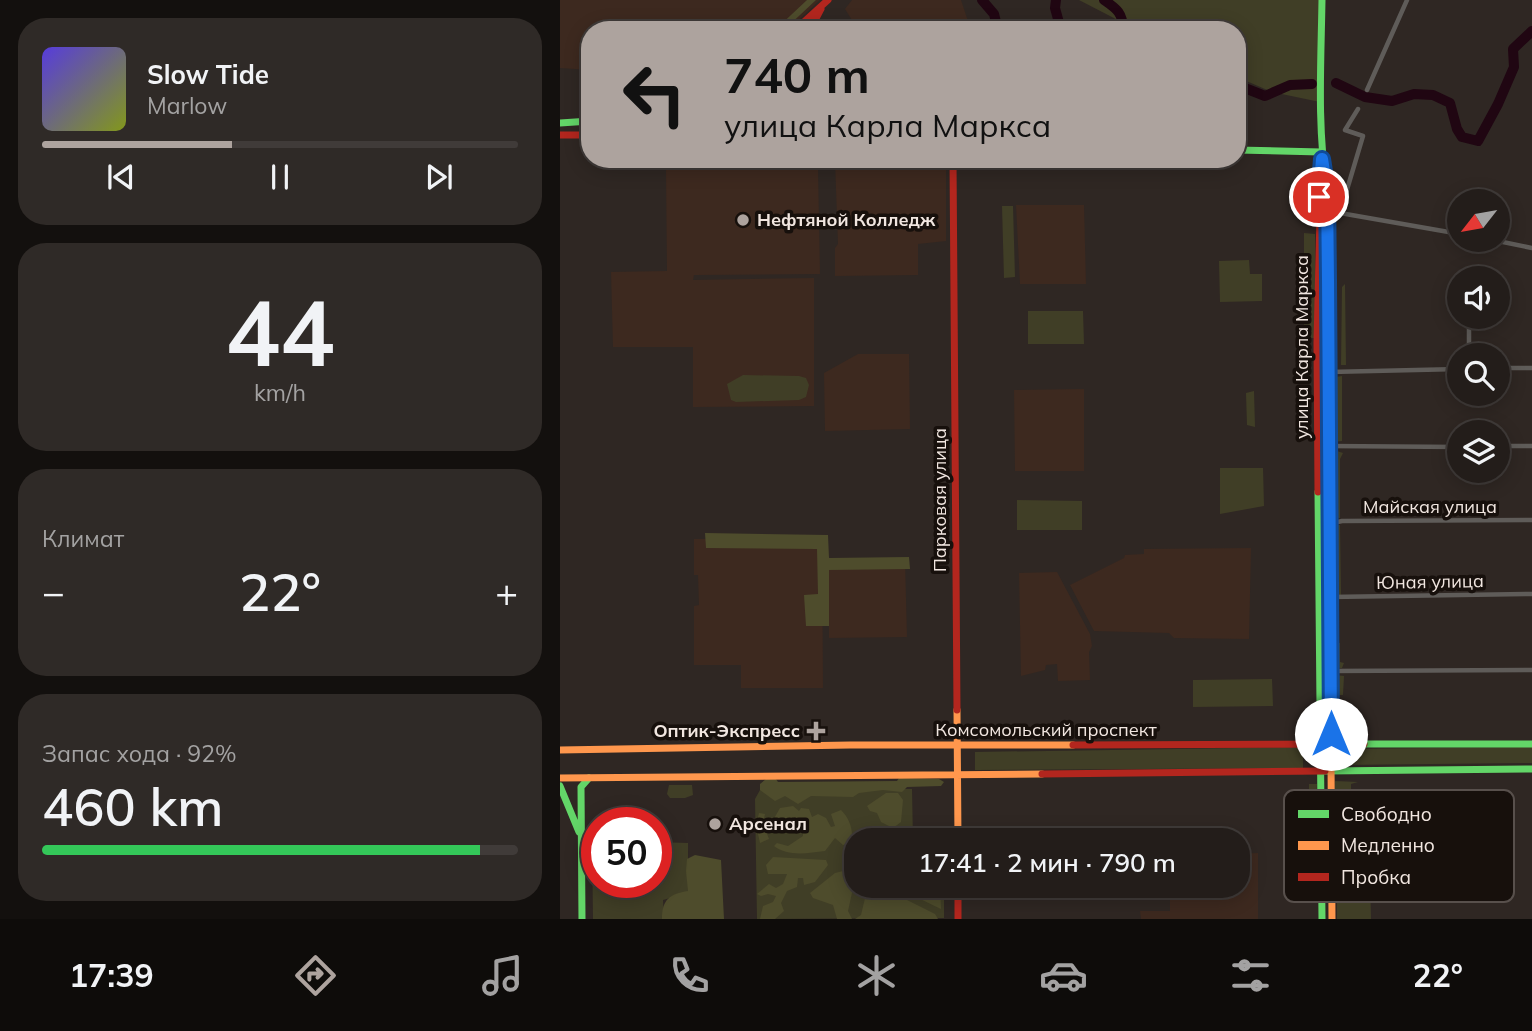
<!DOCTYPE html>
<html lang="ru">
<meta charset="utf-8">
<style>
:root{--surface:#231d1a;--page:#2f2a27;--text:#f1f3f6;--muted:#a3a2a2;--line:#403b39;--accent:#ada39e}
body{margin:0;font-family:Mulish,sans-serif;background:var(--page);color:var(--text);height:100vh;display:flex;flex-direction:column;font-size:26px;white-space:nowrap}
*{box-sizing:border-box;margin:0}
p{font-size:23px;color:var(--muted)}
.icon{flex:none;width:38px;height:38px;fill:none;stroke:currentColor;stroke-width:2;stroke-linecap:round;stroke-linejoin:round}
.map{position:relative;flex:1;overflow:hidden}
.details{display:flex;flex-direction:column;gap:18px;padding:18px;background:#13100e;width:560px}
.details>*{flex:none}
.hud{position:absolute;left:21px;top:21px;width:665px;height:147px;border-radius:28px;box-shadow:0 4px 18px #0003,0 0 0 2px var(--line);background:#ada39e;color:#111;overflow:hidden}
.needle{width:46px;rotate:239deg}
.fabs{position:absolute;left:887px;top:189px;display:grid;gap:14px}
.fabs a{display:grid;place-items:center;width:63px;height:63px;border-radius:50%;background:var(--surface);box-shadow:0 4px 18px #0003,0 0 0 2px var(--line);font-size:35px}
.speed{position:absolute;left:21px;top:807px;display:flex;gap:14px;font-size:35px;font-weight:700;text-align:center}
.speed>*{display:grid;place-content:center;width:91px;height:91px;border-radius:50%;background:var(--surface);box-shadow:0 4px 18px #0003,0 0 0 2px var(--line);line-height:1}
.speed .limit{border:10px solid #d22;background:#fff;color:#111}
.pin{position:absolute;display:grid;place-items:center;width:60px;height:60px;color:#fff;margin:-30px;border:4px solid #fff;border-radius:50%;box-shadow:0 2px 7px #0007}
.me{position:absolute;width:77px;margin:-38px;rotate:0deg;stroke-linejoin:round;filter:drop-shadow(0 0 5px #0008)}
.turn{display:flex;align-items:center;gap:24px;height:147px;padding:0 28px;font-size:32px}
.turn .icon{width:91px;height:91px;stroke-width:2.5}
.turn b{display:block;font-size:49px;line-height:60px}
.big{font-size:52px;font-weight:600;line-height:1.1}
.details .card{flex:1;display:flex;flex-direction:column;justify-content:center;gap:10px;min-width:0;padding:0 24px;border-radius:28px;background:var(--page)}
.details .dial{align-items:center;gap:0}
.dial b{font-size:91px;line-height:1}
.song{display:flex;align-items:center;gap:21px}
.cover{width:84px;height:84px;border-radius:10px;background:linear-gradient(135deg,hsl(250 70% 55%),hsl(70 70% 35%))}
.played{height:7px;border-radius:4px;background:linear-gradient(90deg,var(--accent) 40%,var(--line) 40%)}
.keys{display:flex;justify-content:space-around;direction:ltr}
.heat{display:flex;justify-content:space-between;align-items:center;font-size:38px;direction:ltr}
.charge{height:10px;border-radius:5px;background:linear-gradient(90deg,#34c759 92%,var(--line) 0)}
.trip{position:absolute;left:284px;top:828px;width:406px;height:70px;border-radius:28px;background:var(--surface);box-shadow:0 4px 18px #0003,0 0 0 2px var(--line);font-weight:600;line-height:70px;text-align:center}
.dock{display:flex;height:112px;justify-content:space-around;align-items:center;background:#0e0c0a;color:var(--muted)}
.dock .icon{width:49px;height:49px}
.dock .selected{color:var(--accent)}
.dock b{font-size:32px;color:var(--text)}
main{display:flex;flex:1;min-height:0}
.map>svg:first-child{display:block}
.built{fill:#3d291f}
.green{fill:#403e26}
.forest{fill:#4e4c2c}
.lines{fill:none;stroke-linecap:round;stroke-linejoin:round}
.river{stroke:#200612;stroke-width:10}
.street{stroke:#5f5c59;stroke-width:4.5}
.fast{stroke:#63d668;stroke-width:7}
.slow{stroke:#ff974d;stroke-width:7}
.jam{stroke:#b3261e;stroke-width:7}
.route-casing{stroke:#114b97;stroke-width:18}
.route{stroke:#1a73e8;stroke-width:12}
.poi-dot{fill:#ada39e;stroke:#17100c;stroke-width:2.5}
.labels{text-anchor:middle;stroke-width:7;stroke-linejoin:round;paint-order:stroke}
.poi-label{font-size:18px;font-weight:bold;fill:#f1e6e0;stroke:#17100c;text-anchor:start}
.street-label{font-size:18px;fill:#f1e6e0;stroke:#17100c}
.key{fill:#17100c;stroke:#58504c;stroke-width:2}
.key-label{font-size:19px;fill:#f1e6e0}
</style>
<main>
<section class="details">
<div class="card">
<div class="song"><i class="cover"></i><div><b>Slow Tide</b><p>Marlow</p></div></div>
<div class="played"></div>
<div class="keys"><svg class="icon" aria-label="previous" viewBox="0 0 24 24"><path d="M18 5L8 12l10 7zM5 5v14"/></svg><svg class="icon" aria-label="pause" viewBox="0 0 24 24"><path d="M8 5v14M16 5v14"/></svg><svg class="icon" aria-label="next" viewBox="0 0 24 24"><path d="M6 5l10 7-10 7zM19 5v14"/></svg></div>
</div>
<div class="card dial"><b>44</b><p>km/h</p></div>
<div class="card"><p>Климат</p>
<div class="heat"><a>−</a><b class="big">22°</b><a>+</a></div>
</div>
<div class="card"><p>Запас хода · 92%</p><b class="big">460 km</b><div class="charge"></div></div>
</section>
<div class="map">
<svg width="972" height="919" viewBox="0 0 972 919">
<rect width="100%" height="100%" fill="#2f2723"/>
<path class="built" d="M 0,0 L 260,0 L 228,30 L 30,30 L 30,70 L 0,68 Z
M 292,0 L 401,0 L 411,30 L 298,30 L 285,9 Z
M 386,160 L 386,241 L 358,244 L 358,275 L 275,276 L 275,248 L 278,244 L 275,161 Z
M 258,168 L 260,274 L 134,275 L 133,280 L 254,278 L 254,406 L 133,407 L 133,347 L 53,347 L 51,272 L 107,271 L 106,170 Z
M 456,205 L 524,205 L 526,284 L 460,284 Z
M 298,354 L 349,354 L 350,429 L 265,431 L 264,373 Z
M 524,389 L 524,471 L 455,471 L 454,390 Z
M 134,539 L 262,539 L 263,688 L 181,688 L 181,665 L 134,665 L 134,606 L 139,605 L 138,575 L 134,575 Z
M 691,548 L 689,639 L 614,638 L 609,633 L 534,631 L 510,585 L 564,558 L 565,555 L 584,554 L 584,549 Z
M 269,558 L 345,560 L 347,637 L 269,638 Z
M 497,572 L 530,634 L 532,646 L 529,652 L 530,680 L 498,681 L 497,664 L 486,665 L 485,670 L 461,676 L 459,573 Z
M 698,853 L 698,919 L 581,919 L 580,911 L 610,911 L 610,886 L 677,886 L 677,854 Z"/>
<path class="green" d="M 519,0 L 763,0 L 760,102 L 712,92 L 677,77 L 677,30 L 577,30 Z
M 540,159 L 581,159 L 581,166 L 540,165 Z
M 442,206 L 453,206 L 455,277 L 444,278 Z
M 744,233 L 755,234 L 755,338 L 744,338 Z
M 689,260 L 690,274 L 702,274 L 702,301 L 660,302 L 659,261 Z
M 785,284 L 786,365 L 781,365 L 782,287 Z
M 468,311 L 523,311 L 524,344 L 468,344 Z
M 183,375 L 239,376 L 246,378 L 249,385 L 246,397 L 239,400 L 176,402 L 171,400 L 167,384 Z
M 782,376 L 782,441 L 774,442 L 775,377 Z
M 694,391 L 695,427 L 687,425 L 686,393 Z
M 774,450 L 783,453 L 780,459 L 780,518 L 774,519 Z
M 660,468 L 703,468 L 704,506 L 660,514 Z
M 457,500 L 522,501 L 522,530 L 457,530 Z
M 775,525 L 780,525 L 781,595 L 774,595 Z
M 773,641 L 780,643 L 780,662 L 784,663 L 782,668 L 774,668 Z
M 775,675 L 784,676 L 783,695 L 774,695 Z
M 712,679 L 713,706 L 633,707 L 633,680 Z
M 776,704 L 783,705 C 786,712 787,726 782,733 L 776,733 Z
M 743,747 L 743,768 L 415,770 L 415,752 Z
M 972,747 L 972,763 L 779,765 L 779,749 Z
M 775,781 L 798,782 L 791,784 L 791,795 L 788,800 L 775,799 Z
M 749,784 L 757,784 L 756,808 L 749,807 Z
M 109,785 L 132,785 L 133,795 L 125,798 L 110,798 L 107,794 Z
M 287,789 L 352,789 L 353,840 L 296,840 L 296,886 L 384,886 L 384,918 L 197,919 L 195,799 L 200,790 Z
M 32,842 L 37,842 L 37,882 L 96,882 L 96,842 L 128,843 L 128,893 L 103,900 L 104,919 L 33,919 Z
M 777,878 L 810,878 L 811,919 L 777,919 Z"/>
<path class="forest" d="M 247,0 L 256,0 L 224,30 L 215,30 Z
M 145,533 L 268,535 L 269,558 L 349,557 L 350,569 L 269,570 L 269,626 L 246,626 L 244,595 L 258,594 L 257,549 L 146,548 Z
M 339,778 L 379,779 L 384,782 L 381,786 L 347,787 L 342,792 L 323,790 L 299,793 L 293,797 L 251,796 L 238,804 L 225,796 L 215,801 L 200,790 L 200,784 L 206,779 L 216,779 L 218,782 L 337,781 Z
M 326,793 L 338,793 L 343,800 L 341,822 L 333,828 L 321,822 L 317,813 L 310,811 L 307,806 Z
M 233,806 L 239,811 L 241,808 L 249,809 L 252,817 L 258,814 L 266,818 L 271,827 L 275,826 L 271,814 L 281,810 C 290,819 294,831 291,843 L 283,845 L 275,838 L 265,851 C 248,853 228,857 214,846 L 217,843 L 228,846 L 243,836 L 243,824 L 235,817 L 225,826 L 216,827 L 212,822 L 220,808 Z
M 199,813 L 205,814 L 203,823 L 209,839 L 200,843 L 196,825 Z
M 355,829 L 378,831 L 380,840 L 328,840 Z
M 135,855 L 161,860 L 164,919 L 102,919 C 102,899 110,894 128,891 L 126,871 L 127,859 Z
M 213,857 L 266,860 L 268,865 L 255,882 L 244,885 L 243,878 L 238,878 L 237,887 L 227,891 L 221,903 L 224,911 L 215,919 L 200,919 L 203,906 L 213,902 L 216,896 L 208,894 L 201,896 L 197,894 L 209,884 L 216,888 L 223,884 L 227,874 L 208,874 L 206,865 Z
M 287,870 L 295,879 L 288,911 L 292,919 L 277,919 L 273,905 L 253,898 L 250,893 L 275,873 Z
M 319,886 L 375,914 L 378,919 L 295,919 L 301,915 L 306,894 Z
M 333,886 L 380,886 L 381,909 Z"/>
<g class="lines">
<path class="river" d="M 422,0 L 434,14 L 438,30
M 496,0 L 495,8 L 501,30
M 544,0 C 557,9 563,13 563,30
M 776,83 L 805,97 L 832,101 L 854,94 L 873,95 L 890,103 L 897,129 L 902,137 L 918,141 L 938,104 L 954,67 L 953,49 L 972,31
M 677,85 L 705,96 L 730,85 L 752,84"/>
<path class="street" d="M 807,90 L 847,0
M 780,213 L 803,136 L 785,130 L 798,109
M 767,214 L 780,213 L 900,234
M 933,240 L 972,248
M 909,355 L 909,324
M 938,368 L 972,368
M 769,372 L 900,369
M 769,446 L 900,447
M 938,446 L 972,446
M 769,524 L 782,521 L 972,520
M 770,597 L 972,594
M 771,671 L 972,670"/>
<path class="fast" d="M 762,0 C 761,64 757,127 767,190 L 770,600
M 0,123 L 30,121
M 677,150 L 761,152
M 758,492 L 762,919
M 804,744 L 972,744
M 765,771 L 972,769
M 0,786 L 19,832
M 22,919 L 21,787 L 29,778"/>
<path class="slow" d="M 770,600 L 772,919
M 397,710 L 398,840
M 0,750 L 290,745 L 513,745
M 0,778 L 482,774"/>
<path class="jam" d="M 235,30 L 268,0
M 250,30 L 261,9
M 0,135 L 30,135
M 393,159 L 397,710
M 758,492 L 757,343 L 761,171
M 513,745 L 804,744
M 482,774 L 765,771
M 398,886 L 398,919"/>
</g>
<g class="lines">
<defs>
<path id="route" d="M 759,197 L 762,159 L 767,190 L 768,279 L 771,734"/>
</defs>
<use href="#route" class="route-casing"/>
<use href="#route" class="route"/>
</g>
<g class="poi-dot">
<circle cx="183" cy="220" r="7"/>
<path d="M252.5 720.5h7v7h7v7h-7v7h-7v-7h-7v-7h7z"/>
<circle cx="155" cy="824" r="7"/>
</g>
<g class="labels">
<g class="poi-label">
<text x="197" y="226">Нефтяной Колледж</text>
<text x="240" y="737" text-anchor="end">Оптик-Экспресс</text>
<text x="169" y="830">Арсенал</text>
</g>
<g class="street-label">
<text transform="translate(742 347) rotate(-90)" y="6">улица Карла Маркса</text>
<text transform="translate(380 500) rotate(-90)" y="6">Парковая улица</text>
<text x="870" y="513">Майская улица</text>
<text transform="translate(870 582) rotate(-1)" y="6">Юная улица</text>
<text x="486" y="736">Комсомольский проспект</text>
</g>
</g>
<rect x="724" y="790" width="230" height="112" rx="10" class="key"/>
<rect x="738" y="810" width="31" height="8" fill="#63d668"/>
<rect x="738" y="841" width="31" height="9" fill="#ff974d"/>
<rect x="738" y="873" width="31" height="8" fill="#b3261e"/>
<g class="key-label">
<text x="781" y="821">Свободно</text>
<text x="781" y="852">Медленно</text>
<text x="781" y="884">Пробка</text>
</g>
</svg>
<div class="fabs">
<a><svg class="needle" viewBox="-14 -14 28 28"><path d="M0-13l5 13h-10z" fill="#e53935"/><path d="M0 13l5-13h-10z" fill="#a3a2a2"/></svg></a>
<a><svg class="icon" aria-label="sound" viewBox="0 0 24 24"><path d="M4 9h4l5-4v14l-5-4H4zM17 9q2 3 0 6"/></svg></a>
<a><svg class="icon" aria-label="search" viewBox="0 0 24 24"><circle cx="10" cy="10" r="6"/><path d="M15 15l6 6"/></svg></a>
<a><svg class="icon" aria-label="layers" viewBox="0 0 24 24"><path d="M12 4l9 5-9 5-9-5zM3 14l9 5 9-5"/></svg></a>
</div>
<div class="speed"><div class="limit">50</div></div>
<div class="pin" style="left:759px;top:197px;background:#d93025"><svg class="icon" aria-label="arrive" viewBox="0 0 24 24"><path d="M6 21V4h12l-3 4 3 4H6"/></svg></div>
<svg class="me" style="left:771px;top:734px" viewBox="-20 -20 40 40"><circle r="19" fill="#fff"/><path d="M0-13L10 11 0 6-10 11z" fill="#1a73e8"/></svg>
<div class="trip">17:41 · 2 мин · 790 m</div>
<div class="hud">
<div class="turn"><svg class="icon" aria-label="left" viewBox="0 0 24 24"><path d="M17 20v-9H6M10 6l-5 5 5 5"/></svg><div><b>740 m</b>улица Карла Маркса</div></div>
</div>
</div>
</main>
<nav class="dock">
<b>17:39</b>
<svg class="icon selected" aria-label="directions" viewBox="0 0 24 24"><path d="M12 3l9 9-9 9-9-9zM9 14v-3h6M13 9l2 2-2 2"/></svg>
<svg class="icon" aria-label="music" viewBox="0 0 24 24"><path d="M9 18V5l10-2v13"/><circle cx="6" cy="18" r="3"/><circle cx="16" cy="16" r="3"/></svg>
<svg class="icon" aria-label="phone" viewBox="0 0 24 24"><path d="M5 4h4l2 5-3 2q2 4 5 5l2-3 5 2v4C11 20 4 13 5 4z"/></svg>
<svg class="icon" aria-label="climate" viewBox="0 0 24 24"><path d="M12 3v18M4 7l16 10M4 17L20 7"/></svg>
<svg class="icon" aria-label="car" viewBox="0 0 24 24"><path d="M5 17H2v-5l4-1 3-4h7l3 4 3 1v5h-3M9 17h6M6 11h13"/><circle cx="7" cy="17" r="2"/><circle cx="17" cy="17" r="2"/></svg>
<svg class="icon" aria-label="filters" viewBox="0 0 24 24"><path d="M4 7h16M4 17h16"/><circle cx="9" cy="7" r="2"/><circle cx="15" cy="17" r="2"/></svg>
<b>22°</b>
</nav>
